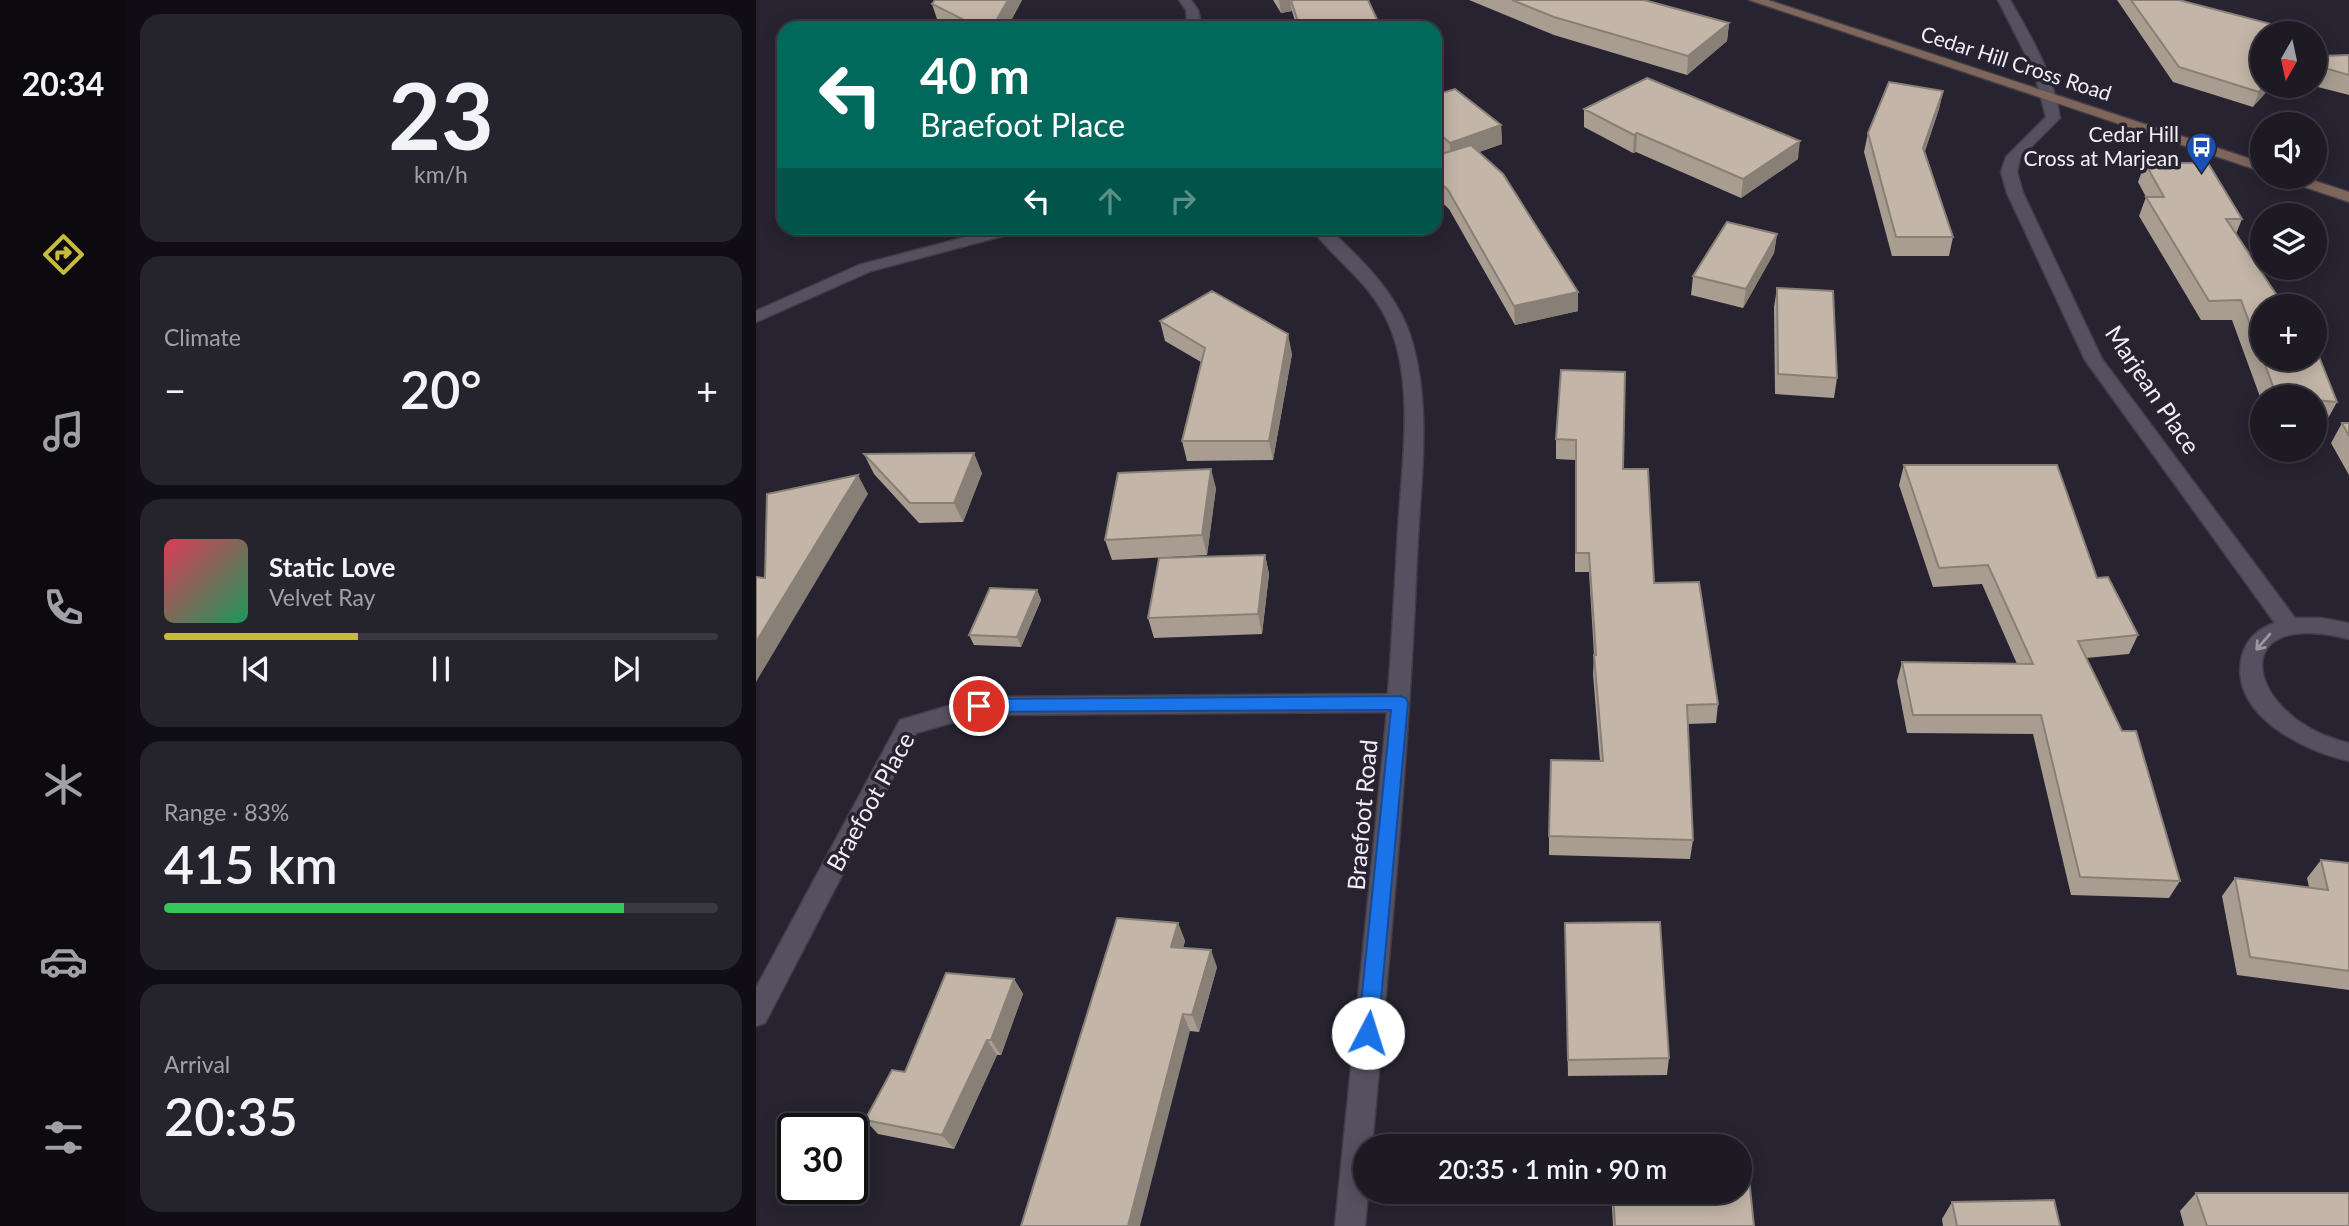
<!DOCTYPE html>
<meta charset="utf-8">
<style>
:root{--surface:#1d1a24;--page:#25232c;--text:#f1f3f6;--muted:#a0a1a6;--line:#3b3841;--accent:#c7bb3b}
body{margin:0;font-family:Lato,sans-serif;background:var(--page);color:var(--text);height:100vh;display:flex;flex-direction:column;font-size:26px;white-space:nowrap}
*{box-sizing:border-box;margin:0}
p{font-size:23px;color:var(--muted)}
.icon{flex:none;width:38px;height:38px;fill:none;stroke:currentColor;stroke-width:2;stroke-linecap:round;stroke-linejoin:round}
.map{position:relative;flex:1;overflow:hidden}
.drawer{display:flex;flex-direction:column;gap:14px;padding:14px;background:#100e14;width:630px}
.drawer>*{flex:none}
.hud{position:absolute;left:21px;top:21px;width:665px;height:214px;border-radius:21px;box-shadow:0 4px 18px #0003,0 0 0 2px var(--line);background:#00695c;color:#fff;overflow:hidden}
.needle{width:46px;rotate:189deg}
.controls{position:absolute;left:1494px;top:21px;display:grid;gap:14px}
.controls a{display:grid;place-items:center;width:77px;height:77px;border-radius:50%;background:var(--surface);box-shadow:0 4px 18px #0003,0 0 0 2px var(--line);font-size:35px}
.speed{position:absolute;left:21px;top:1113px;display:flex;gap:14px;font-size:35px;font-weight:700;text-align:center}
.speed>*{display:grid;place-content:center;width:91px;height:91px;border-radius:50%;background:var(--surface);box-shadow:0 4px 18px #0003,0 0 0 2px var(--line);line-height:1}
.speed .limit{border:4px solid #111;border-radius:10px;background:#fff;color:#111}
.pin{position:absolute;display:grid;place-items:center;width:60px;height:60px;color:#fff;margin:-30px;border:4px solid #fff;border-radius:50%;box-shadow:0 2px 7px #0007}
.me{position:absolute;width:77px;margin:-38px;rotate:5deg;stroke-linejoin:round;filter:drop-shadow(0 0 5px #0008)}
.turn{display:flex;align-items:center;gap:24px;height:147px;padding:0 28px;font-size:32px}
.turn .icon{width:91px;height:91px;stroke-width:2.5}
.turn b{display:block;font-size:49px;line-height:60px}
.lanes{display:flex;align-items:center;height:66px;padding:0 28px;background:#0003;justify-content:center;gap:35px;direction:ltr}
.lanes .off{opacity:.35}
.big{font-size:52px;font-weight:600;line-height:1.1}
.drawer .card{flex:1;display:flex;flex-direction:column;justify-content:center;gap:10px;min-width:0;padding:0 24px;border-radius:21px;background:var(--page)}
.drawer .dial{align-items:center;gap:0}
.dial b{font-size:91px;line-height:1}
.song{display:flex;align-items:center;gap:21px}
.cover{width:84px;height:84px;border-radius:10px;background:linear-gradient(135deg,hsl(350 70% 55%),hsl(150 70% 35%))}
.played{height:7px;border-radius:4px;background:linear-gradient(90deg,var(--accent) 35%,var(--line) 35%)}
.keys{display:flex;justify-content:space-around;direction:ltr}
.heat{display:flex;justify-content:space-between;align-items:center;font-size:38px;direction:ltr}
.charge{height:10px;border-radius:5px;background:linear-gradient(90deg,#34c759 83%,var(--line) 0)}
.trip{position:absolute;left:597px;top:1134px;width:399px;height:70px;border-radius:35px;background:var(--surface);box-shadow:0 4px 18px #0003,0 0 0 2px var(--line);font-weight:600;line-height:70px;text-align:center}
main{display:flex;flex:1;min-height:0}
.dock{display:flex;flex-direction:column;width:126px;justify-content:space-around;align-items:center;background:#0c0a0e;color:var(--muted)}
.dock .icon{width:49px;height:49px}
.dock .current{color:var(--accent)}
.dock b{font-size:32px;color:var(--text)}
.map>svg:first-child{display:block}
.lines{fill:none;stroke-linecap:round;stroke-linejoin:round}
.street-casing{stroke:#413e49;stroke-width:3}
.secondary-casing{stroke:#413e49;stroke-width:3}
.street{fill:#565160;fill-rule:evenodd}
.secondary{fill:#7e665b;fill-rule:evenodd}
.wall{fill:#a89d90}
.shaded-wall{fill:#887f76}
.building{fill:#c3b6a8;stroke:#887f76;stroke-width:2}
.oneway{stroke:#9b98a4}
.route{fill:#1a73e8;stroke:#114b97;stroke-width:2}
.labels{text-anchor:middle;stroke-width:7;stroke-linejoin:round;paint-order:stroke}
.far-street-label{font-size:21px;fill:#f0eef7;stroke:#272330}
.far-poi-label{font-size:21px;fill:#f0eef7;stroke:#272330;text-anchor:end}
.street-label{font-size:24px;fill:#f0eef7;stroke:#272330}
</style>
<main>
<nav class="dock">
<b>20:34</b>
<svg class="icon current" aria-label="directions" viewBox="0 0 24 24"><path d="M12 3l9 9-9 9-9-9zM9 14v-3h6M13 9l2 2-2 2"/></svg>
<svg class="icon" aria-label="music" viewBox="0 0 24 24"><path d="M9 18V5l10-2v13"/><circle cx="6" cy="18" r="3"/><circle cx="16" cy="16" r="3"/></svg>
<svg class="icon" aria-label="phone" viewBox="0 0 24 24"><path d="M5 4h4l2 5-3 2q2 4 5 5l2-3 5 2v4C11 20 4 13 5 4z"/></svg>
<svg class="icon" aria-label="climate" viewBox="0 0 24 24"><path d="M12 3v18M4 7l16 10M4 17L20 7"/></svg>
<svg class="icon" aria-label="car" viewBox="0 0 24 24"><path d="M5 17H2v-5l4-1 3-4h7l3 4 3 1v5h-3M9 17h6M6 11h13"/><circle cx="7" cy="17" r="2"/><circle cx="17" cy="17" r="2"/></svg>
<svg class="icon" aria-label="filters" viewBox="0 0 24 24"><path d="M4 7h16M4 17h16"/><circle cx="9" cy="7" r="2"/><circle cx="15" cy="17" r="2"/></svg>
</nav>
<section class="drawer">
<div class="card dial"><b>23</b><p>km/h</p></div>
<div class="card"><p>Climate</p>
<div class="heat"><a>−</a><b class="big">20°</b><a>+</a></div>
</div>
<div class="card">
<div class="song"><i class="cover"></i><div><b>Static Love</b><p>Velvet Ray</p></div></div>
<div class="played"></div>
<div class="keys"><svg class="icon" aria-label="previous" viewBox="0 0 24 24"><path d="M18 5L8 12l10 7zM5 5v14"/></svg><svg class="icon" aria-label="pause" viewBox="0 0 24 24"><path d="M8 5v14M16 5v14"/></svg><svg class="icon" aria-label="next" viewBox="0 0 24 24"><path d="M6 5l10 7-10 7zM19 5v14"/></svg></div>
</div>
<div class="card"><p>Range · 83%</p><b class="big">415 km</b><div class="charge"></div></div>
<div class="card"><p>Arrival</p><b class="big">20:35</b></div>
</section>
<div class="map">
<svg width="1593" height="1226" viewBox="0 0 1593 1226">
<rect width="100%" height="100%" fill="#272330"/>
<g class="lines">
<defs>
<path id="street" d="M 423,0 L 435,0 L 442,10 L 446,28 L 432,28 L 430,10 Z
M 1242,0 L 1254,0 C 1276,38 1297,74 1304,118 L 1264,158 L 1261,172 L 1267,193 L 1346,359 L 1539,618 L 1565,618 L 1593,623 L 1593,639 C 1464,606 1491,720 1593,743 L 1593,761 C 1548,751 1472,715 1486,656 C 1490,639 1503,628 1519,623 L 1329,360 L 1251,193 L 1245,172 L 1250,157 L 1290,117 L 1278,71 Z
M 244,228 L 268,228 L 266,231 L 115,271 L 0,322 L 0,311 L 103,265 Z
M 555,228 L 572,228 C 604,258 640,292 654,335 C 677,406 664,484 661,556 C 653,753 634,949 616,1146 L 609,1146 L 609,1192 L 612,1192 L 609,1226 L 579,1226 L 631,712 L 223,715 L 160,733 L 9,1023 L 0,1026 L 0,988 L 144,720 L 223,697 L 632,694 C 636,639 639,584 642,529 C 646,464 660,378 630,318 C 612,281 579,260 555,228 Z"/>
<path id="secondary" d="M 993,0 L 1012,0 L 1507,163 L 1507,172 Z
M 1525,177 L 1547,177 L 1593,192 L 1593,202 L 1528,180 Z"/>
</defs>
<use href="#street" class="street-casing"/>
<use href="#secondary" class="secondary-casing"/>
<use href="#street" class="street"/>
<use href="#secondary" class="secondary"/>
</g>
<path class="wall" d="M 179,0 L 266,0 L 251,28 L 193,28 L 182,22 L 176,4 Z
M 517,0 L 612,0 L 625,28 L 541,28 L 536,11 L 525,13 Z
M 713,0 L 888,0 L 973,23 L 971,41 L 931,75 L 798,35 Z
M 1361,0 L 1375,0 L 1507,86 L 1497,107 L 1417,82 Z
M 1593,55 L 1593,95 L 1558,86 L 1559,86 L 1559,72 L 1566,56 Z
M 1187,91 L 1183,109 L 1169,151 L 1197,237 L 1193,256 L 1136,256 L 1108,152 L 1112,133 Z
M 679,95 L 745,125 L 746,144 L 723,152 L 822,292 L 822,311 L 759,325 L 693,209 L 679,196 L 679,156 L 686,154 L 679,148 Z
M 828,109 L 1042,159 L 985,198 L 880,152 L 877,153 L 828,127 Z
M 1389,163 L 1486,219 L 1480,234 L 1581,402 L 1570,422 L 1559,421 L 1559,397 L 1507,397 L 1507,405 L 1476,320 L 1445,320 L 1383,216 L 1390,197 L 1382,182 Z
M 1021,234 L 1018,253 L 987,308 L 935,295 L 937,276 Z
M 1021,288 L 1081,378 L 1078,398 L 1019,394 L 1018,307 Z
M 404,321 L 536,354 L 517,460 L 431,461 L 426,441 L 445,362 L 409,341 Z
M 805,370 L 867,469 L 898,583 L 962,704 L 960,723 L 932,724 L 937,840 L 934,859 L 793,855 L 793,836 L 844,761 L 837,674 L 838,655 L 833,572 L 819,572 L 819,460 L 800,459 L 800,439 Z
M 1586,423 L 1593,423 L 1593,475 L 1575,443 Z
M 108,454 L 226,473 L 207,522 L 163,523 L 118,474 Z
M 1148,465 L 1341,578 L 1382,635 L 1373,654 L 1330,658 L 1424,881 L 1413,898 L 1315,895 L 1277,734 L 1151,733 L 1141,681 L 1146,662 L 1261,664 L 1226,584 L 1177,587 L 1143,485 Z
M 460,488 L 451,555 L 356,560 L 349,540 Z
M 509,555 L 513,574 L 506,634 L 398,638 L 392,618 Z
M 281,590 L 285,600 L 265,647 L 218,645 L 213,635 Z
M 1565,860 L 1593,863 L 1593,990 L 1481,975 L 1466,896 L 1479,878 L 1553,887 L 1551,878 Z
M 361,918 L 422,923 L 429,941 L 427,948 L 461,967 L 443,1032 L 434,1031 Z
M 809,923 L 913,1058 L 911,1075 L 812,1076 Z
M 258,979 L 267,994 L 245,1055 L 241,1055 L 198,1149 L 122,1134 L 109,1120 L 149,1072 Z
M 855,1192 L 984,1192 L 998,1226 L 857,1226 Z
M 1440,1193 L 1593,1226 L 1428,1226 L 1424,1211 Z
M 1196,1202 L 1304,1226 L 1187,1226 L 1186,1219 Z"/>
<path class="shaded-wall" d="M 252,0 L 266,0 L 251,28 L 236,28 Z
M 523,0 L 534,0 L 536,11 L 525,13 Z
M 973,23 L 971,41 L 931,75 L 932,56 Z
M 1508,86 L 1516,86 L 1497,107 L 1503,92 Z
M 1187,91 L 1183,109 L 1163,167 L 1167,148 Z
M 745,125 L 746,144 L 695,162 L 694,143 Z
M 881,133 L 880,152 L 877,153 L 878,135 Z
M 1044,141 L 1042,159 L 985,198 L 987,179 Z
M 1021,234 L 1018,253 L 987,308 L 990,289 Z
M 822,292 L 822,311 L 759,325 L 758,306 Z
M 532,334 L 536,354 L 517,460 L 513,441 Z
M 218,453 L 226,473 L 207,522 L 198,503 Z
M 455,469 L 460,488 L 451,555 L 446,535 Z
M 102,475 L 112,494 L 0,682 L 0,642 Z
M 509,555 L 513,574 L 506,634 L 502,614 Z
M 281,590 L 285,600 L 265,647 L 261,637 Z
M 422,923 L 429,941 L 422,965 L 415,947 Z
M 455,950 L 461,967 L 443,1032 L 436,1015 Z
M 258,979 L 267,994 L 245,1055 L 235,1040 Z
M 427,1014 L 434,1031 L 384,1226 L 372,1226 Z
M 231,1040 L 241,1055 L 198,1149 L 186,1135 Z"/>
<path class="building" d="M 179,0 L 252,0 L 236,28 L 224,28 L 176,4 Z
M 535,0 L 612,0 L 625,28 L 544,28 Z
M 756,0 L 888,0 L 973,23 L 932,56 L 798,17 Z
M 1375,0 L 1423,0 L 1549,33 L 1507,33 L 1507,86 L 1508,86 L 1503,92 L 1423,67 Z
M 1593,55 L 1593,75 L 1565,67 L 1566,56 Z
M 891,78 L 1044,141 L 987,179 L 881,133 L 878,135 L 828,109 Z
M 1133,82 L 1187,91 L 1167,148 L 1197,237 L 1140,237 L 1112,133 Z
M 699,89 L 745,125 L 694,143 L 679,130 L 679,95 Z
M 715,145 L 747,174 L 822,292 L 758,306 L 692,190 L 679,178 L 679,156 Z
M 1389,163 L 1452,163 L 1486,219 L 1470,219 L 1528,306 L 1507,306 L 1507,359 L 1559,359 L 1560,349 L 1581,402 L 1559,400 L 1559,397 L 1521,397 L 1485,300 L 1453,301 L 1390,197 L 1408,197 Z
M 971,222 L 1021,234 L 990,289 L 937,276 Z
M 1021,288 L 1077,291 L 1081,378 L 1022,374 Z
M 456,291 L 532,334 L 513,441 L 426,441 L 449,348 L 404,321 Z
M 805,370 L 869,372 L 867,469 L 892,469 L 898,583 L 943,582 L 962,704 L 931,705 L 937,840 L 793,836 L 795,760 L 847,761 L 838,655 L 840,655 L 833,553 L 820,553 L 820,440 L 800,439 Z
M 1586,423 L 1593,423 L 1593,436 Z
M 218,453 L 198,503 L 154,503 L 108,454 Z
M 1148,465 L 1301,465 L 1341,578 L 1352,577 L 1382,635 L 1322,641 L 1366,731 L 1380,731 L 1424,881 L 1324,877 L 1285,715 L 1157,715 L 1146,662 L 1277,664 L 1232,565 L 1183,568 Z
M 455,469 L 446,535 L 349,540 L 362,473 Z
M 102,475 L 0,642 L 0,577 L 9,578 L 11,494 Z
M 509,555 L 502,614 L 392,618 L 403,558 Z
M 234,588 L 281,590 L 261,637 L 213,635 Z
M 1565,860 L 1593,863 L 1593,971 L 1494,957 L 1479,878 L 1572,890 Z
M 361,918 L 422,923 L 415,947 L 455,950 L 436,1015 L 427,1014 L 372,1226 L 265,1226 Z
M 904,922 L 913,1058 L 812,1060 L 809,923 Z
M 190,973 L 258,979 L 235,1040 L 231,1040 L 186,1135 L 109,1120 L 136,1070 L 149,1072 Z
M 990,1150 L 998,1226 L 859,1226 L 857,1192 L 984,1192 L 984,1151 Z
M 1440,1193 L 1593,1193 L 1593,1226 L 1451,1226 Z
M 1298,1200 L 1304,1226 L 1201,1226 L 1196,1202 Z"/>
<defs><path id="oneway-shaft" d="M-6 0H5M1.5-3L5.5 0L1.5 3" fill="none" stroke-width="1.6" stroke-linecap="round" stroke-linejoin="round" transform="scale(1.75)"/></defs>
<use class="oneway" href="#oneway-shaft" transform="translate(1507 642) rotate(131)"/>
<path class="route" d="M 644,696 L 650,698 L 652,703 L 622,1033 L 619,1040 L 612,1043 L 605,1040 L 602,1033 L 635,710 L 223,712 L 217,710 L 215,706 L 217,701 L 223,699 Z"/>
<defs>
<symbol id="bus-pin" viewBox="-11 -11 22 30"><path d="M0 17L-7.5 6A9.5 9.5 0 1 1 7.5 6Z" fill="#1a4fb4" stroke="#272330"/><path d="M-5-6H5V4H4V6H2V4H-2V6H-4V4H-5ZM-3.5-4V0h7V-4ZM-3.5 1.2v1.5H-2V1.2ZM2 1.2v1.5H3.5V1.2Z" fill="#fff"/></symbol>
</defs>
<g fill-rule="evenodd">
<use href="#bus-pin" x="1428" y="130" width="35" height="47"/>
</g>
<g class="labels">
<g class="far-street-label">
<text transform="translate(1260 64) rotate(18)" y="7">Cedar Hill Cross Road</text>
</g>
<g class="far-poi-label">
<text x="1423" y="142">Cedar Hill<tspan x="1423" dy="24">Cross at Marjean</tspan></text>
</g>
<g class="street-label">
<text transform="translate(1396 390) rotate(56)" y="8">Marjean Place</text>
<text transform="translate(115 802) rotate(-61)" y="8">Braefoot Place</text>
<text transform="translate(607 815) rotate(-85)" y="8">Braefoot Road</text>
</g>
</g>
</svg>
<div class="controls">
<a><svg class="needle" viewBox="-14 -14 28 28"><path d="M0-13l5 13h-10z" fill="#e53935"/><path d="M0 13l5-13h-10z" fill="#a0a1a6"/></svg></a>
<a><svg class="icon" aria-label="sound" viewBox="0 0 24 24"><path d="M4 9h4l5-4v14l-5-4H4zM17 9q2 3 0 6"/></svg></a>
<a><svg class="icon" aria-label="layers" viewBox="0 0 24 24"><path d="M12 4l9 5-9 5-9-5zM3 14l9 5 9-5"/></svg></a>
<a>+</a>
<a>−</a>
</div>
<div class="speed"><div class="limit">30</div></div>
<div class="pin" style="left:223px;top:706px;background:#d93025"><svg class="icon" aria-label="arrive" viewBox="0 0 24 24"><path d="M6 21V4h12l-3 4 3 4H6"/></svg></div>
<svg class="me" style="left:612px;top:1033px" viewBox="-20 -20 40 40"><circle r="19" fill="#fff"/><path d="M0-13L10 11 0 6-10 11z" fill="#1a73e8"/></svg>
<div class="trip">20:35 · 1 min · 90 m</div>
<div class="hud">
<div class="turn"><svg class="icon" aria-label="left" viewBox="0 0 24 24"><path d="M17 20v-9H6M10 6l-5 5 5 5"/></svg><div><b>40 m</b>Braefoot Place</div></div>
<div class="lanes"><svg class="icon" aria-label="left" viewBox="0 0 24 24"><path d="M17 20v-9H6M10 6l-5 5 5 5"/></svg><svg class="icon off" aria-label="ahead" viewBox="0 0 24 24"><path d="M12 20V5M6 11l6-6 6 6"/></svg><svg class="icon off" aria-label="right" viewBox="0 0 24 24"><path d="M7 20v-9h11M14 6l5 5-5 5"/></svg></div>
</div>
</div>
</main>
